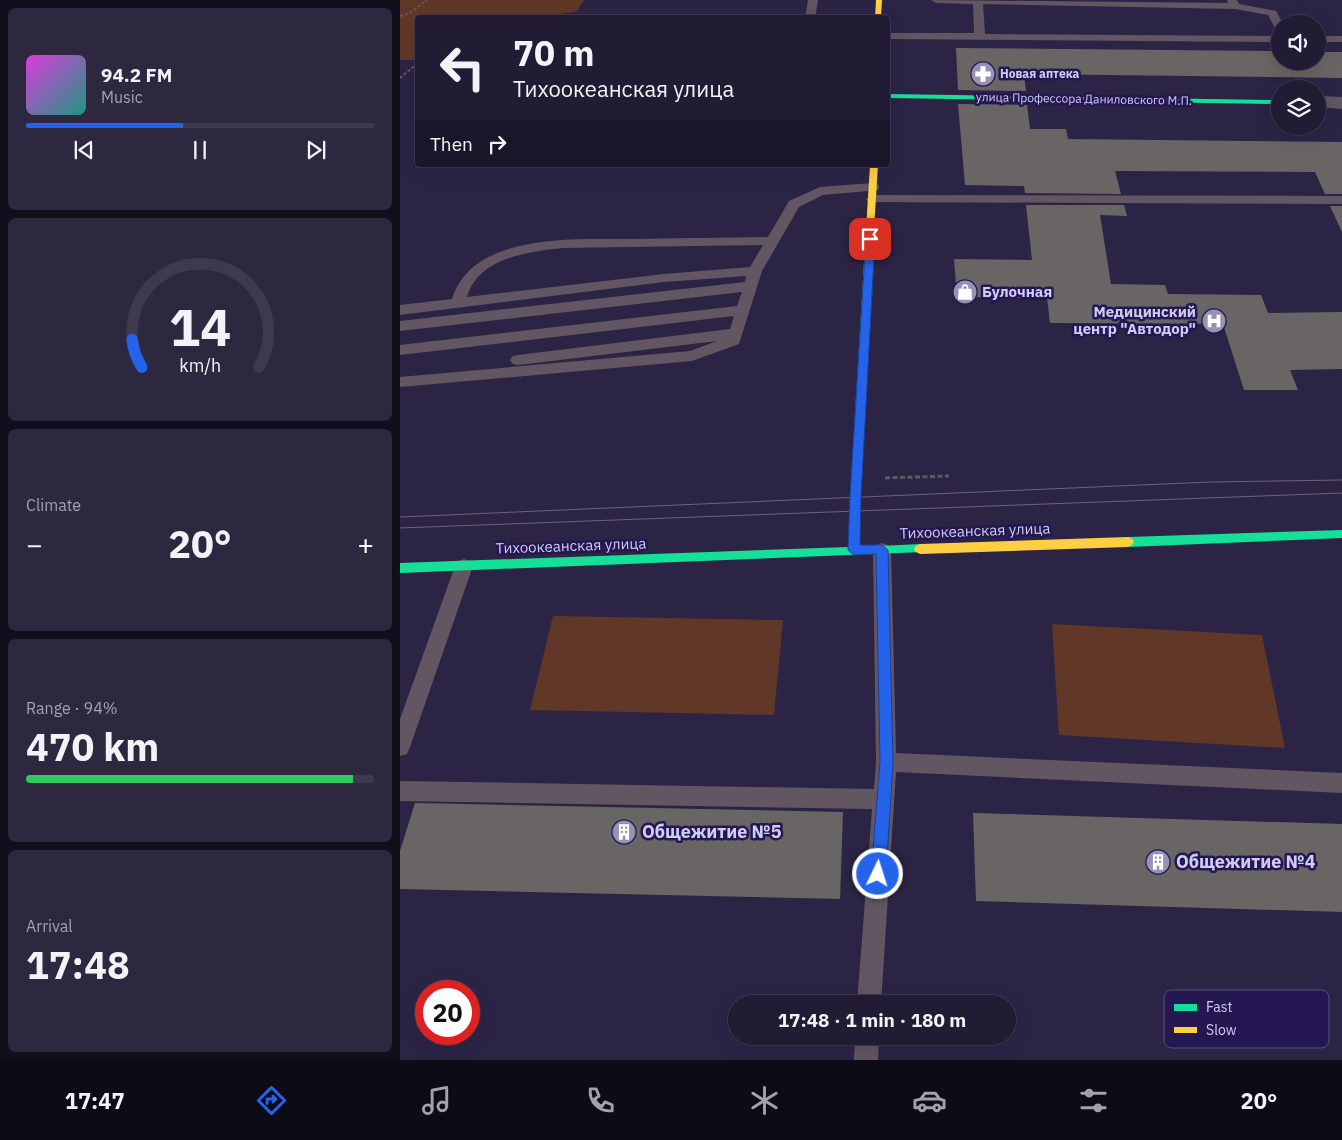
<!DOCTYPE html>
<meta charset="utf-8">
<style>
:root{--surface:#211b34;--page:#2d2840;--text:#f1f3f6;--muted:#a2a1ac;--line:#3e394f;--accent:#2563eb}
body{margin:0;font-family:"IBM Plex Sans",sans-serif;background:var(--page);color:var(--text);height:100vh;display:flex;flex-direction:column;font-size:19px;white-space:nowrap}
*{box-sizing:border-box;margin:0}
p{font-size:16px;color:var(--muted)}
.icon{flex:none;width:28px;height:28px;fill:none;stroke:currentColor;stroke-width:2;stroke-linecap:round;stroke-linejoin:round}
.map{position:relative;flex:1;overflow:hidden}
.side{display:flex;flex-direction:column;gap:8px;padding:8px;background:#120f1d;width:400px}
.side>*{flex:none}
.hud{position:absolute;left:15px;top:15px;width:475px;height:152px;border-radius:5px;box-shadow:0 5px 20px #0002,0 0 0 1px var(--line);background:#211b34;color:var(--text);overflow:hidden}
.fabs{position:absolute;left:871px;top:15px;display:grid;gap:10px}
.fabs a{display:grid;place-items:center;width:55px;height:55px;border-radius:50%;background:var(--surface);box-shadow:0 5px 20px #0002,0 0 0 1px var(--line);font-size:25px}
.speed{position:absolute;left:15px;top:980px;display:flex;gap:10px;font-size:25px;font-weight:700;text-align:center}
.speed>*{display:grid;place-content:center;width:65px;height:65px;border-radius:50%;background:var(--surface);box-shadow:0 5px 20px #0002,0 0 0 1px var(--line);line-height:1}
.speed .limit{border:8px solid #d22;background:#fff;color:#111}
.pin{position:absolute;display:grid;place-items:center;width:42px;height:42px;color:#fff;margin:-21px;border-radius:10px;box-shadow:0 2px 8px #0006}
.me{position:absolute;width:55px;margin:-28px;rotate:4deg;stroke-linejoin:round;filter:drop-shadow(0 0 4px #0008)}
.turn{display:flex;align-items:center;gap:18px;height:105px;padding:0 15px;font-size:22px}
.turn .icon{width:65px;height:65px;stroke-width:2.5}
.turn b{display:block;font-size:35px;line-height:42px}
.then{display:flex;align-items:center;height:48px;padding:0 15px;background:#0003;gap:10px;font-size:19px}
.big{font-size:38px;font-weight:800;line-height:1.1}
.side .card{flex:1;display:flex;flex-direction:column;justify-content:center;gap:8px;min-width:0;padding:0 18px;border-radius:8px;background:var(--page)}
.side .dial{align-items:center;gap:0}
.dial svg{height:130px;overflow:visible;fill:none;stroke:var(--line);stroke-width:7;stroke-linecap:round;text-anchor:middle}
.dial text{fill:var(--text);stroke:none}
.song{display:flex;align-items:center;gap:15px}
.cover{width:60px;height:60px;border-radius:8px;background:linear-gradient(135deg,hsl(300 70% 55%),hsl(170 70% 35%))}
.played{height:5px;border-radius:2px;background:linear-gradient(90deg,var(--accent) 45%,var(--line) 45%)}
.keys{display:flex;justify-content:space-around;direction:ltr}
.heat{display:flex;justify-content:space-between;align-items:center;font-size:28px;direction:ltr}
.charge{height:8px;border-radius:4px;background:linear-gradient(90deg,#34c759 94%,var(--line) 0)}
.trip{position:absolute;left:328px;top:995px;width:288px;height:50px;border-radius:25px;background:var(--surface);box-shadow:0 5px 20px #0002,0 0 0 1px var(--line);font-weight:800;line-height:50px;text-align:center}
.tabs{display:flex;height:80px;justify-content:space-around;align-items:center;background:#0d0b15;color:var(--muted)}
.tabs .icon{width:35px;height:35px}
.tabs .current{color:var(--accent)}
.tabs b{font-size:22px;color:var(--text)}
main{display:flex;flex:1;min-height:0}
.map>svg:first-child{display:block}
.green{fill:#613828}
.building{fill:#696565}
.lines{fill:none;stroke-linecap:round;stroke-linejoin:round}
.path-far1{stroke:#605664;stroke-width:2;stroke-dasharray:3 2;stroke-linecap:butt}
.path{stroke:#605664;stroke-width:3;stroke-dasharray:5 2.5;stroke-linecap:butt}
.lane{fill:#635663;fill-rule:evenodd}
.street{fill:#635663;fill-rule:evenodd}
.fast{fill:#16e098;fill-rule:evenodd}
.slow{fill:#ffcf43;fill-rule:evenodd}
.tram{stroke:#6d6374;stroke-width:1}
.route{fill:#2563eb;stroke:#184099}
.labels{text-anchor:middle;stroke-width:5;stroke-linejoin:round;paint-order:stroke}
.far-poi-label{font-size:12px;font-weight:bold;fill:#cecdf2;stroke:#241752;text-anchor:start}
.far-street-label{font-size:12px;fill:#cecdf2;stroke:#241752}
.poi-label{font-size:15px;font-weight:bold;fill:#cecdf2;stroke:#241752;text-anchor:start}
.street-label{font-size:15px;fill:#cecdf2;stroke:#241752}
.near-poi-label{font-size:18px;font-weight:bold;fill:#cecdf2;stroke:#241752;text-anchor:start}
.key{fill:#241752;stroke:#574e82;stroke-width:1}
.key-label{font-size:14px;fill:#cecdf2}
</style>
<main>
<section class="side">
<div class="card">
<div class="song"><i class="cover"></i><div><b>94.2 FM</b><p>Music</p></div></div>
<div class="played"></div>
<div class="keys"><svg class="icon" aria-label="previous" viewBox="0 0 24 24"><path d="M18 5L8 12l10 7zM5 5v14"/></svg><svg class="icon" aria-label="pause" viewBox="0 0 24 24"><path d="M8 5v14M16 5v14"/></svg><svg class="icon" aria-label="next" viewBox="0 0 24 24"><path d="M6 5l10 7-10 7zM19 5v14"/></svg></div>
</div>
<div class="card dial"><svg viewBox="0 0 100 80">
<path d="M14 69A42 42 0 1 1 86 69"/>
<path d="M14 69A42 42 0 0 1 8 52" stroke="#2563eb"/>
<text x="50" y="56" font-size="32" font-weight="700">14</text>
<text x="50" y="72" font-size="11">km/h</text>
</svg></div>
<div class="card"><p>Climate</p>
<div class="heat"><a>−</a><b class="big">20°</b><a>+</a></div>
</div>
<div class="card"><p>Range · 94%</p><b class="big">470 km</b><div class="charge"></div></div>
<div class="card"><p>Arrival</p><b class="big">17:48</b></div>
</section>
<div class="map">
<svg width="942" height="1060" viewBox="0 0 942 1060">
<rect width="100%" height="100%" fill="#2c2445"/>
<path class="green" d="M 0,0 L 184,0 L 176,12 L 124,18 L 18,18 L 17,60 L 0,60 Z
M 153,616 L 383,620 L 374,715 L 130,710 Z
M 652,624 L 862,635 L 885,748 L 659,735 Z"/>
<path class="building" d="M 556,48 L 880,51 L 880,61 L 918,61 L 918,52 L 942,52 L 942,78 L 624,74 L 626,91 L 558,90 Z
M 558,104 L 627,105 L 630,129 L 666,129 L 668,139 L 942,142 L 942,194 L 925,194 L 915,172 L 715,171 L 721,194 L 625,193 L 624,186 L 565,185 Z
M 626,205 L 724,205 L 727,216 L 700,215 L 711,284 L 765,285 L 768,294 L 861,295 L 868,313 L 942,312 L 942,369 L 890,370 L 898,390 L 844,390 L 823,324 L 650,323 L 647,298 L 557,297 L 554,259 L 632,260 Z
M 930,206 L 942,206 L 942,232 Z
M 15,803 L 443,812 L 440,899 L 0,889 L 0,851 Z
M 573,813 L 942,824 L 942,912 L 576,901 Z"/>
<g class="lines">
<path class="path-far1" d="M 0,16 L 8,14 L 27,0
M 0,78 L 18,63"/>
<path class="path" d="M 485,478 L 549,476"/>
<path class="lane" d="M 408,0 L 418,0 L 415,18 L 405,18 Z
M 531,0 L 828,3 L 827,0 L 837,0 L 839,4 L 876,11 L 883,24 L 880,24 L 880,31 L 876,30 L 868,15 L 835,9 L 583,4 L 585,34 L 880,36 L 880,42 L 488,39 L 488,33 L 574,33 L 573,4 L 536,3 Z
M 918,36 L 942,36 L 942,42 L 918,42 Z
M 473,183 L 478,184 L 479,187 L 478,190 L 423,195 L 399,207 L 362,271 L 339,344 L 292,361 L 0,387 L 0,377 L 290,351 L 317,341 L 118,365 L 113,364 L 110,360 L 113,356 L 118,355 L 330,329 L 334,316 L 0,355 L 0,345 L 337,306 L 342,292 L 0,331 L 0,321 L 345,282 L 346,276 L 264,282 L 0,315 L 0,305 L 52,299 C 74,229 184,240 242,239 C 284,238 326,238 368,237 L 389,201 L 420,187 ZM 363,245 L 350,267 L 264,274 L 67,297 C 78,258 127,252 162,248 Z
M 473,195 L 942,196 L 942,204 L 468,202 L 466,199 Z
M 482,543 L 488,545 L 491,550 L 496,753 L 942,773 L 942,793 L 496,772 L 481,1004 L 457,1004 L 472,809 L 0,801 L 0,781 L 474,789 L 476,762 L 473,550 L 476,545 Z
M 64,559 L 70,561 L 73,566 L 10,747 L 7,754 L 0,756 L 0,719 L 55,566 L 58,561 Z
M 455,1036 L 479,1036 L 478,1060 L 454,1060 Z"/>
<path class="street" d="M 918,96 L 942,97 L 942,109 L 918,107 Z"/>
<path class="fast" d="M 488,94 L 880,100 L 880,104 L 488,98 Z
M 468,259 L 472,262 L 460,497 L 460,547 L 520,544 L 524,546 L 526,549 L 524,552 L 0,573 L 0,563 L 448,547 L 450,497 L 464,262 Z
M 942,530 L 942,538 L 728,547 L 724,545 L 722,542 L 724,539 L 728,537 Z"/>
<path class="slow" d="M 476,0 L 482,0 L 481,18 L 475,18 Z
M 470,165 L 478,165 L 472,262 L 468,265 L 464,262 Z
M 728,537 L 732,539 L 734,542 L 732,545 L 728,547 L 520,554 L 516,552 L 514,549 L 516,546 L 520,544 Z"/>
<path class="tram" d="M 0,517 L 810,482 L 942,480
M 0,528 L 942,493"/>
</g>
<path class="route" d="M 470,236 L 475,239 L 461,497 L 460,545 L 482,545 L 488,550 L 493,762 L 486,874 L 483,879 L 478,881 L 473,879 L 471,874 L 480,762 L 476,554 L 454,555 L 448,550 L 450,497 L 466,239 Z"/>
<defs>
<symbol id="pharmacy-disc" viewBox="-11 -11 22 22"><circle r="9.5" fill="#9592b5" stroke="#241752"/><path d="M-2-6h4v4h4v4h-4v4h-4v-4h-4v-4h4Z" fill="#fff"/></symbol>
<symbol id="shop-disc" viewBox="-11 -11 22 22"><circle r="9.5" fill="#9592b5" stroke="#241752"/><path d="M-5-2.5h2.3a2.7 3.5 0 0 1 5.4 0H5L5.5 6h-11ZM-1.5-2.5h3a1.5 2.3 0 0 0-3 0Z" fill="#fff"/></symbol>
<symbol id="hospital-disc" viewBox="-11 -11 22 22"><circle r="9.5" fill="#9592b5" stroke="#241752"/><path d="M-5-5h3v3.5h4V-5h3V5h-3V1.5h-4V5h-3Z" fill="#fff"/></symbol>
<symbol id="building-disc" viewBox="-11 -11 22 22"><circle r="9.5" fill="#9592b5" stroke="#241752"/><path d="M-4-6H4V6H1V3H-1V6H-4ZM-2.5-4.3h1.7v1.8h-1.7ZM.8-4.3h1.7v1.8H.8ZM-2.5-1h1.7V.8h-1.7ZM.8-1h1.7V.8H.8Z" fill="#fff"/></symbol>
</defs>
<g fill-rule="evenodd">
<use href="#pharmacy-disc" x="569" y="60" width="28" height="28"/>
<use href="#shop-disc" x="551" y="278" width="28" height="28"/>
<use href="#hospital-disc" x="800" y="307" width="28" height="28"/>
<use href="#building-disc" x="210" y="818" width="28" height="28"/>
<use href="#building-disc" x="744" y="848" width="28" height="28"/>
</g>
<g class="labels">
<g class="far-poi-label">
<text x="600" y="78">Новая аптека</text>
</g>
<g class="far-street-label">
<text transform="translate(684 99) rotate(1)" y="4">улица Профессора Даниловского М.П.</text>
</g>
<g class="poi-label">
<text x="582" y="297">Булочная</text>
<text x="796" y="317" text-anchor="end">Медицинский<tspan x="796" dy="17">центр "Автодор"</tspan></text>
</g>
<g class="street-label">
<text transform="translate(575 531) rotate(-2)" y="5">Тихоокеанская улица</text>
<text transform="translate(171 546) rotate(-2)" y="5">Тихоокеанская улица</text>
</g>
<g class="near-poi-label">
<text x="242" y="838">Общежитие №5</text>
<text x="776" y="868">Общежитие №4</text>
</g>
</g>
<rect x="764" y="990" width="165" height="58" rx="8" class="key"/>
<rect x="774" y="1004" width="23" height="7" fill="#16e098"/>
<rect x="774" y="1027" width="23" height="6" fill="#ffcf43"/>
<g class="key-label">
<text x="806" y="1012">Fast</text>
<text x="806" y="1035">Slow</text>
</g>
</svg>
<div class="fabs">
<a><svg class="icon" aria-label="sound" viewBox="0 0 24 24"><path d="M4 9h4l5-4v14l-5-4H4zM17 9q2 3 0 6"/></svg></a>
<a><svg class="icon" aria-label="layers" viewBox="0 0 24 24"><path d="M12 4l9 5-9 5-9-5zM3 14l9 5 9-5"/></svg></a>
</div>
<div class="speed"><div class="limit">20</div></div>
<div class="pin" style="left:470px;top:239px;background:#d93025"><svg class="icon" aria-label="arrive" viewBox="0 0 24 24"><path d="M6 21V4h12l-3 4 3 4H6"/></svg></div>
<svg class="me" style="left:478px;top:874px" viewBox="-20 -20 40 40"><circle r="17" fill="#2563eb" stroke="#fff" stroke-width="3"/><path d="M0-11L8 9 0 5-8 9z" fill="#fff"/></svg>
<div class="trip">17:48 · 1 min · 180 m</div>
<div class="hud">
<div class="turn"><svg class="icon" aria-label="left" viewBox="0 0 24 24"><path d="M17 20v-9H6M10 6l-5 5 5 5"/></svg><div><b>70 m</b>Тихоокеанская улица</div></div>
<div class="then">Then<svg class="icon" aria-label="right" viewBox="0 0 24 24"><path d="M7 20v-9h11M14 6l5 5-5 5"/></svg></div>
</div>
</div>
</main>
<nav class="tabs">
<b>17:47</b>
<svg class="icon current" aria-label="directions" viewBox="0 0 24 24"><path d="M12 3l9 9-9 9-9-9zM9 14v-3h6M13 9l2 2-2 2"/></svg>
<svg class="icon" aria-label="music" viewBox="0 0 24 24"><path d="M9 18V5l10-2v13"/><circle cx="6" cy="18" r="3"/><circle cx="16" cy="16" r="3"/></svg>
<svg class="icon" aria-label="phone" viewBox="0 0 24 24"><path d="M5 4h4l2 5-3 2q2 4 5 5l2-3 5 2v4C11 20 4 13 5 4z"/></svg>
<svg class="icon" aria-label="climate" viewBox="0 0 24 24"><path d="M12 3v18M4 7l16 10M4 17L20 7"/></svg>
<svg class="icon" aria-label="car" viewBox="0 0 24 24"><path d="M5 17H2v-5l4-1 3-4h7l3 4 3 1v5h-3M9 17h6M6 11h13"/><circle cx="7" cy="17" r="2"/><circle cx="17" cy="17" r="2"/></svg>
<svg class="icon" aria-label="filters" viewBox="0 0 24 24"><path d="M4 7h16M4 17h16"/><circle cx="9" cy="7" r="2"/><circle cx="15" cy="17" r="2"/></svg>
<b>20°</b>
</nav>
